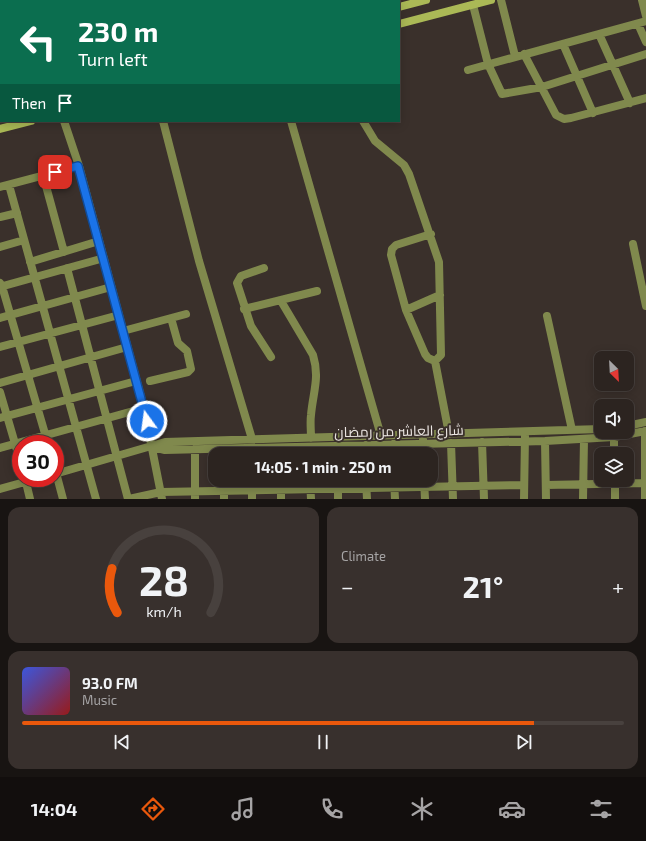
<!DOCTYPE html>
<meta charset="utf-8">
<style>
:root{--surface:#2c2420;--page:#38302d;--text:#f1f3f6;--muted:#a6a4a5;--line:#48413e;--accent:#ea580c}
body{margin:0;font-family:"Exo 2",Cairo,sans-serif;background:var(--page);color:var(--text);height:100vh;display:flex;flex-direction:column;font-size:15px;white-space:nowrap}
*{box-sizing:border-box;margin:0}
p{font-size:13px;color:var(--muted)}
.icon{flex:none;width:22px;height:22px;fill:none;stroke:currentColor;stroke-width:2;stroke-linecap:round;stroke-linejoin:round}
.map{position:relative;height:499px;overflow:hidden}
.panel{display:flex;flex-direction:column;gap:8px;padding:8px;background:#181412;flex:1}
.panel>*{flex:none}
.guide{position:absolute;left:0px;top:0px;width:400px;height:122px;box-shadow:0 2px 10px #0003,0 0 0 1px var(--line);background:#0b6e4f;color:#fff;overflow:hidden}
.needle{width:26px;rotate:156deg}
.tools{position:absolute;left:594px;top:351px;display:grid;gap:8px}
.tools a{display:grid;place-items:center;width:40px;height:40px;border-radius:8px;background:var(--surface);box-shadow:0 2px 10px #0003,0 0 0 1px var(--line);font-size:20px}
.speed{position:absolute;left:12px;top:435px;display:flex;gap:8px;font-size:20px;font-weight:700;text-align:center}
.speed>*{display:grid;place-content:center;width:52px;height:52px;border-radius:50%;background:var(--surface);box-shadow:0 2px 10px #0003,0 0 0 1px var(--line);line-height:1}
.speed .limit{border:6px solid #d22;background:#fff;color:#111}
.pin{position:absolute;display:grid;place-items:center;width:34px;height:34px;color:#fff;margin:-17px;border-radius:8px;box-shadow:0 2px 6px #0006}
.me{position:absolute;width:44px;margin:-22px;rotate:346deg;stroke-linejoin:round;filter:drop-shadow(0 0 3px #0008)}
.turn{display:flex;align-items:center;gap:14px;height:84px;padding:0 12px;font-size:18px}
.turn .icon{width:52px;height:52px;stroke-width:2.5}
.turn b{display:block;font-size:28px;line-height:34px}
.then{display:flex;align-items:center;height:38px;padding:0 12px;background:#0003;gap:8px;font-size:15px}
.big{font-size:30px;font-weight:700;line-height:1.1}
.panel .card{flex:1;display:flex;flex-direction:column;justify-content:center;gap:6px;min-width:0;padding:0 14px;border-radius:12px;background:var(--page)}
.panel .dial{align-items:center;gap:0}
.dial svg{height:104px;overflow:visible;fill:none;stroke:var(--line);stroke-width:7;stroke-linecap:round;text-anchor:middle}
.dial text{fill:var(--text);stroke:none}
.song{display:flex;align-items:center;gap:12px}
.cover{width:48px;height:48px;border-radius:6px;background:linear-gradient(135deg,hsl(230 70% 55%),hsl(0 70% 35%))}
.played{height:4px;border-radius:2px;background:linear-gradient(90deg,var(--accent) 85%,var(--line) 85%)}
.keys{display:flex;justify-content:space-around;direction:ltr}
.heat{display:flex;justify-content:space-between;align-items:center;font-size:22px;direction:ltr}
.panel .tiles{flex:1;display:grid;gap:8px;grid-template-columns:1fr 1fr}
.card:last-child{grid-column:span 2}
.trip{position:absolute;left:208px;top:447px;width:230px;height:40px;border-radius:12px;background:var(--surface);box-shadow:0 2px 10px #0003,0 0 0 1px var(--line);font-weight:700;line-height:40px;text-align:center}
.tabs{display:flex;height:64px;justify-content:space-around;align-items:center;background:#120e0d;color:var(--muted)}
.tabs .icon{width:28px;height:28px}
.tabs .selected{color:var(--accent)}
.tabs b{font-size:18px;color:var(--text)}
.map>svg:first-child{display:block}
.lines{fill:none;stroke-linecap:round;stroke-linejoin:round}
.minor{stroke:#80894d;stroke-width:8}
.secondary{stroke:#abb956;stroke-width:8}
.route-casing{stroke:#114b97;stroke-width:10}
.route{stroke:#1a73e8;stroke-width:7}
.labels{text-anchor:middle;stroke-width:4;stroke-linejoin:round;paint-order:stroke}
.street-label{font-size:14px;fill:#ece6e3;stroke:#3a302b}
</style>
<div class="map">
<svg width="646" height="499" viewBox="0 0 646 499">
<rect width="100%" height="100%" fill="#3a302b"/>
<g class="lines">
<path class="minor" d="M 21,0 L 21,1
M 322,0 L 322,1
M 501,0 L 515,56
M 642,0 L 646,16
M 473,5 L 488,64 L 502,94 L 542,87 L 646,54
M 0,6 L 1,9
M 638,24 L 646,42
M 599,34 L 630,103
M 563,44 L 593,113
M 524,54 L 556,115 L 564,119 L 571,118 L 646,98
M 468,70 L 646,21
M 64,121 L 79,166 L 144,408 L 162,499
M 163,121 L 199,261 L 252,439
M 291,121 L 381,436
M 363,121 L 375,141 L 404,165 L 409,174 L 439,262 L 441,355 L 435,361 L 428,358 L 425,354 L 406,310 L 391,255 L 392,249 L 396,245 L 431,234
M 43,175 L 64,252
M 9,185 L 96,499
M 0,187 L 79,166
M 0,217 L 17,213
M 633,244 L 646,306
M 0,247 L 24,240
M 30,262 L 99,241
M 67,268 L 128,499
M 264,268 L 241,276 L 237,283 L 251,326 L 271,357
M 0,283 L 2,286 L 48,444
M 0,287 L 104,258
M 281,301 L 313,355 C 320,378 313,392 311,415 C 310,422 311,430 311,438
M 244,309 L 317,291
M 406,310 L 440,295
M 547,316 L 572,430
M 0,318 L 111,287
M 123,331 L 186,314
M 0,347 L 119,315
M 435,361 L 449,434
M 150,381 L 188,372 L 191,369 L 187,351 L 178,343 L 171,318
M 0,383 L 127,347
M 0,392 L 21,464
M 0,418 L 136,381
M 627,426 L 646,422
M 645,431 L 645,499
M 614,437 L 614,454
M 423,440 L 423,454
M 545,441 L 546,499
M 482,442 L 484,499
M 451,443 L 453,499
M 394,444 L 394,454
M 366,445 L 366,454
M 153,447 L 165,450 L 545,441 L 614,437 L 646,431
M 0,448 L 144,408
M 55,469 L 63,499
M 55,474 L 165,442 L 601,429
M 25,478 L 30,499
M 224,480 L 224,499
M 281,480 L 281,499
M 310,480 L 311,499
M 338,480 L 338,499
M 366,480 L 367,499
M 394,480 L 395,499
M 424,480 L 425,499
M 615,480 L 615,499
M 546,485 L 646,483
M 0,489 L 39,478
M 129,499 L 161,492 L 524,485
M 195,499 L 195,449
M 252,499 L 252,480
M 524,499 L 525,436
M 583,499 L 584,439"/>
<path class="secondary" d="M 399,7 L 426,0
M 399,24 L 491,0
M 0,112 L 1,112
M 0,129 L 31,121"/>
</g>
<g class="lines">
<defs>
<path id="route" d="M 55,172 L 78,166 L 147,421"/>
</defs>
<use href="#route" class="route-casing"/>
<use href="#route" class="route"/>
</g>
<g class="labels">
<g class="street-label">
<text transform="translate(399 431) rotate(-1)" y="5">شارع العاشر من رمضان</text>
</g>
</g>
</svg>
<div class="tools">
<a><svg class="needle" viewBox="-14 -14 28 28"><path d="M0-13l5 13h-10z" fill="#e53935"/><path d="M0 13l5-13h-10z" fill="#a6a4a5"/></svg></a>
<a><svg class="icon" aria-label="sound" viewBox="0 0 24 24"><path d="M4 9h4l5-4v14l-5-4H4zM17 9q2 3 0 6"/></svg></a>
<a><svg class="icon" aria-label="layers" viewBox="0 0 24 24"><path d="M12 4l9 5-9 5-9-5zM3 14l9 5 9-5"/></svg></a>
</div>
<div class="speed"><div class="limit">30</div></div>
<div class="pin" style="left:55px;top:172px;background:#d93025"><svg class="icon" aria-label="arrive" viewBox="0 0 24 24"><path d="M6 21V4h12l-3 4 3 4H6"/></svg></div>
<svg class="me" style="left:147px;top:421px" viewBox="-20 -20 40 40"><circle r="17" fill="#1a73e8" stroke="#fff" stroke-width="3"/><path d="M0-11L8 9 0 5-8 9z" fill="#fff"/></svg>
<div class="trip">14:05 · 1 min · 250 m</div>
<div class="guide">
<div class="turn"><svg class="icon" aria-label="left" viewBox="0 0 24 24"><path d="M17 20v-9H6M10 6l-5 5 5 5"/></svg><div><b>230 m</b>Turn left</div></div>
<div class="then">Then<svg class="icon" aria-label="arrive" viewBox="0 0 24 24"><path d="M6 21V4h12l-3 4 3 4H6"/></svg></div>
</div>
</div>
<section class="panel">
<div class="tiles">
<div class="card dial"><svg viewBox="0 0 100 80">
<path d="M14 69A42 42 0 1 1 86 69"/>
<path d="M14 69A42 42 0 0 1 10 35" stroke="#ea580c"/>
<text x="50" y="56" font-size="32" font-weight="700">28</text>
<text x="50" y="72" font-size="11">km/h</text>
</svg></div>
<div class="card"><p>Climate</p>
<div class="heat"><a>−</a><b class="big">21°</b><a>+</a></div>
</div>
<div class="card">
<div class="song"><i class="cover"></i><div><b>93.0 FM</b><p>Music</p></div></div>
<div class="played"></div>
<div class="keys"><svg class="icon" aria-label="previous" viewBox="0 0 24 24"><path d="M18 5L8 12l10 7zM5 5v14"/></svg><svg class="icon" aria-label="pause" viewBox="0 0 24 24"><path d="M8 5v14M16 5v14"/></svg><svg class="icon" aria-label="next" viewBox="0 0 24 24"><path d="M6 5l10 7-10 7zM19 5v14"/></svg></div>
</div>
</div>
</section>
<nav class="tabs">
<b>14:04</b>
<svg class="icon selected" aria-label="directions" viewBox="0 0 24 24"><path d="M12 3l9 9-9 9-9-9zM9 14v-3h6M13 9l2 2-2 2"/></svg>
<svg class="icon" aria-label="music" viewBox="0 0 24 24"><path d="M9 18V5l10-2v13"/><circle cx="6" cy="18" r="3"/><circle cx="16" cy="16" r="3"/></svg>
<svg class="icon" aria-label="phone" viewBox="0 0 24 24"><path d="M5 4h4l2 5-3 2q2 4 5 5l2-3 5 2v4C11 20 4 13 5 4z"/></svg>
<svg class="icon" aria-label="climate" viewBox="0 0 24 24"><path d="M12 3v18M4 7l16 10M4 17L20 7"/></svg>
<svg class="icon" aria-label="car" viewBox="0 0 24 24"><path d="M5 17H2v-5l4-1 3-4h7l3 4 3 1v5h-3M9 17h6M6 11h13"/><circle cx="7" cy="17" r="2"/><circle cx="17" cy="17" r="2"/></svg>
<svg class="icon" aria-label="filters" viewBox="0 0 24 24"><path d="M4 7h16M4 17h16"/><circle cx="9" cy="7" r="2"/><circle cx="15" cy="17" r="2"/></svg>
</nav>
